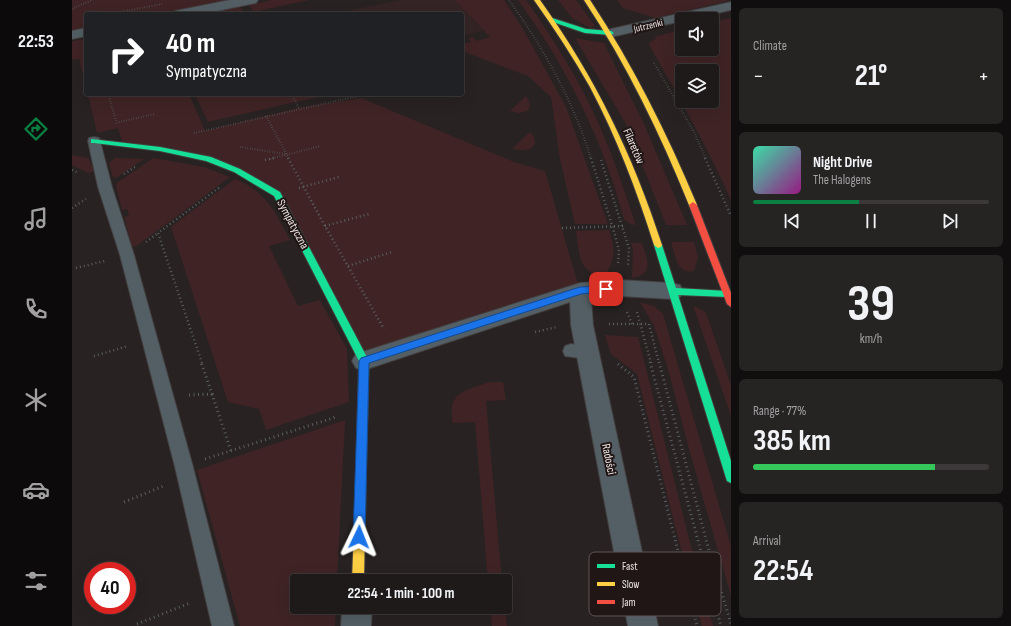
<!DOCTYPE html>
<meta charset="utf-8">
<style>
:root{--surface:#1e1a1a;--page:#262323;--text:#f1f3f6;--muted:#a1a1a2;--line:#3c3839;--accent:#0b8043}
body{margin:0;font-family:"Sofia Sans Condensed",sans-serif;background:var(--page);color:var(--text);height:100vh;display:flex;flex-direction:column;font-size:15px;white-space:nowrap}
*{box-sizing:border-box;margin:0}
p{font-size:13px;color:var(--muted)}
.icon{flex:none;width:22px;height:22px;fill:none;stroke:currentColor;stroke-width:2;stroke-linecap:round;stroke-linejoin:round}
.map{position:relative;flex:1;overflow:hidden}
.sheet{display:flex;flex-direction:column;gap:8px;padding:8px;background:#100e0e;width:280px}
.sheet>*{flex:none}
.hud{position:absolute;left:12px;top:12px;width:380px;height:84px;border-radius:4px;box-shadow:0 4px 16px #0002,0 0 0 1px var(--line);background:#202124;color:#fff;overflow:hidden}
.fabs{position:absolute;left:603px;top:12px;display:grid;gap:8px}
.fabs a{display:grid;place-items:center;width:44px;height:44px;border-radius:4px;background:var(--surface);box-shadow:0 4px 16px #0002,0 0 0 1px var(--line);font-size:20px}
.speed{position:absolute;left:12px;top:562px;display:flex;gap:8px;font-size:20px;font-weight:700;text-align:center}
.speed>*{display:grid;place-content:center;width:52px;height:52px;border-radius:50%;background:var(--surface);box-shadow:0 4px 16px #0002,0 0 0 1px var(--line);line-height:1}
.speed .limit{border:6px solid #d22;background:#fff;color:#111}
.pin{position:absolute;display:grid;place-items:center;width:34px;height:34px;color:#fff;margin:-17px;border-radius:8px;box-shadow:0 2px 6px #0006}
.me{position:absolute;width:44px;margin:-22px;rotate:2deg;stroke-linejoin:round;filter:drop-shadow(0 0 3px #0008)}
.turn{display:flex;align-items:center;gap:14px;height:84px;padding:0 16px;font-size:18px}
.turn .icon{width:52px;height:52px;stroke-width:2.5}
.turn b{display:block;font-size:28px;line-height:34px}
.big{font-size:30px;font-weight:700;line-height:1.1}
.sheet .widget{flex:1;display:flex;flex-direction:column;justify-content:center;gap:6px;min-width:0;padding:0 14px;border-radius:6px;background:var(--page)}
.sheet .dial{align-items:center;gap:0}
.dial b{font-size:52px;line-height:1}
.song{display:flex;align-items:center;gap:12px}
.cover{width:48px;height:48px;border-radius:6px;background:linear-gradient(135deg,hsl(160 70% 55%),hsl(310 70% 35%))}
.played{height:4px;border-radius:2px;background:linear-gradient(90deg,var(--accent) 45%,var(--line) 45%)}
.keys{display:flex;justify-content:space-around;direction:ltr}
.heat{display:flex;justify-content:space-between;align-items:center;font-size:22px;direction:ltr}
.charge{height:6px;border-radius:3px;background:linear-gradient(90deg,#34c759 77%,var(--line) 0)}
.trip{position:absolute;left:218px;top:574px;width:222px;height:40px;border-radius:4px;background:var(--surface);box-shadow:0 4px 16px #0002,0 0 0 1px var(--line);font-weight:700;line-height:40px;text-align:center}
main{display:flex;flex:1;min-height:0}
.tabs{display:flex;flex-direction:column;width:72px;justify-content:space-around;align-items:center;background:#0c0a0a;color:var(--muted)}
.tabs .icon{width:28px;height:28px}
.tabs .current{color:var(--accent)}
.tabs b{font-size:18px;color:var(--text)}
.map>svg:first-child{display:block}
.built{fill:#342425}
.green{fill:#402425;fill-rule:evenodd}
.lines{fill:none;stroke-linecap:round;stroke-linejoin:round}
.lane-casing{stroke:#433e3e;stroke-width:2}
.street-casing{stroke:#433e3e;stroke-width:2}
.fast-casing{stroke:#433e3e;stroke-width:2}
.slow-casing{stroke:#433e3e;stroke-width:2}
.jam-casing{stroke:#433e3e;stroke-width:2}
.path-far2{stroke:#595e60;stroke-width:2;stroke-dasharray:0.5 2;stroke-linecap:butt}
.path-far1{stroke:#595e60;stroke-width:2.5;stroke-dasharray:1 3;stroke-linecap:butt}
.path{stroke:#595e60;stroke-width:3;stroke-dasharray:1 3.5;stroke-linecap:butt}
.lane{fill:#535f65;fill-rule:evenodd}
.street{fill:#535f65;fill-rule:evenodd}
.fast{fill:#16e098;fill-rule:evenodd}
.slow{fill:#ffcf43;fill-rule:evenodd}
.jam{fill:#f24e42;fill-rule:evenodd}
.route{fill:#1a73e8;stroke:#114b97}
.labels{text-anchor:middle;stroke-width:4;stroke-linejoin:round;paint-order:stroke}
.far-street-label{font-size:10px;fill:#efe6e6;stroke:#211616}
.street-label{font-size:12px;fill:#efe6e6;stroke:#211616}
.key{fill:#211616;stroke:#5f5454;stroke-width:1}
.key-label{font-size:11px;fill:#efe6e6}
</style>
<main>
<nav class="tabs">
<b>22:53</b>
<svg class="icon current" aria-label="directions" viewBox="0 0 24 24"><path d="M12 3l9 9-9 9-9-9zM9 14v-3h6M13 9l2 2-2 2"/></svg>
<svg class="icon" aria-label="music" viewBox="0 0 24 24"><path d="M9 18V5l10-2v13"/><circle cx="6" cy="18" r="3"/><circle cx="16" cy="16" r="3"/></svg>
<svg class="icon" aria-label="phone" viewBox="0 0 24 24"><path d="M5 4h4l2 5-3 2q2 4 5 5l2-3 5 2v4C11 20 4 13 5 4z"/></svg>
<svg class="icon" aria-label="climate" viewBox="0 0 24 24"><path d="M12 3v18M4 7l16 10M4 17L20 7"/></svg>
<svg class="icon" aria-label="car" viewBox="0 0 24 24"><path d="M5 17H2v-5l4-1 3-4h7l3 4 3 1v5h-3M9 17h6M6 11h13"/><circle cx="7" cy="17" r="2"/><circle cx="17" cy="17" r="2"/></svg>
<svg class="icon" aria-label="filters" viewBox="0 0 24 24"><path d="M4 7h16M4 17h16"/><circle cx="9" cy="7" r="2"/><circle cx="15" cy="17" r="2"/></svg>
</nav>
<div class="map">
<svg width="659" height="626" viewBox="0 0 659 626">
<rect width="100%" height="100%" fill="#282222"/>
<path class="built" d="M 328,0 L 382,0 L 411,31 L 390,36 L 390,14 L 259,14 Z"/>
<path class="green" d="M 0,0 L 160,0 L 107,14 L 14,14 L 14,32 L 0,35 Z
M 200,0 L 237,0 L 186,11 L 187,14 L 183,14 L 177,5 Z
M 382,0 L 432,0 L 451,29 L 494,107 L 536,224 L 503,224 L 488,159 L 479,97 L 456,76 L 390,51 L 390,44 L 399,42 L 396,38 L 401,37 L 405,41 L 418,37 Z
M 446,0 L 454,0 C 482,40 509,82 528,127 C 542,159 553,192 564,225 L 558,224 L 552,219 C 531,140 494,66 446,0 Z
M 486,0 L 504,0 L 523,26 L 518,28 L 500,18 Z
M 545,0 L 659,0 L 583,18 L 551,8 Z
M 168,6 L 172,14 L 131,14 Z
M 659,18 L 659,200 C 635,147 607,96 577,45 L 579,41 L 584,39 L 583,37 L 610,29 L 610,49 L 640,49 L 640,22 ZM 610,71 L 640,71 L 640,101 L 610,101 Z
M 503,38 L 532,43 L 572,124 L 615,225 L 594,225 L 554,124 Z
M 14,39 L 14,88 L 7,59 L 0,60 L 0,41 Z
M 16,94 L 117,94 L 133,131 L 227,108 L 289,98 L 442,162 L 473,171 L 508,291 L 292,361 L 205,194 L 151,164 L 51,144 L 46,128 L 25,133 Z
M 123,94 L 259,94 L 136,122 Z
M 454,96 L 458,104 L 456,111 L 447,113 L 438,111 Z
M 458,132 C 462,136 463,138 463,144 C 457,152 449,150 440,149 Z
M 0,155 L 16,158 L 23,171 L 16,173 L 0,165 Z
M 43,158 L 72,159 L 44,178 L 41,177 L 37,163 Z
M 81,158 L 132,167 L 158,177 L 63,247 L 60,246 L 52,217 L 57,216 L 55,209 L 50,210 L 44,186 L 45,183 Z
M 163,179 C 194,191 203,212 218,240 L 197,246 L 226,306 L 248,300 L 275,349 L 277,402 L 194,430 L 187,409 L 156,402 L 99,227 Z
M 537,230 C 544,254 543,257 532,279 C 505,269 508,257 504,231 Z
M 599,242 L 622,242 L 626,258 L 622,271 C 605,275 603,255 599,242 Z
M 559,243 L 570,243 C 575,258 583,275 560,278 L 561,249 Z
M 568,302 L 582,306 L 591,314 L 659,546 L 659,596 L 617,449 L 596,369 L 582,326 Z
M 623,306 L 633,312 L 635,316 L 659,385 L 659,416 L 622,308 Z
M 533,335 L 566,337 L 616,535 L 641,626 L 630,626 L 604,530 L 565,374 L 539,354 Z
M 418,382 L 431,382 L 434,400 L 414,401 L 430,581 L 416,581 L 403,422 L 381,423 C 374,393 393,390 418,382 Z
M 270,421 L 273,421 L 265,581 L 225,581 L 225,607 L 264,607 L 263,626 L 168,626 L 125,470 Z
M 418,607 L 433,607 L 435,626 L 420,626 Z"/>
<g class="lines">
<defs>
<path id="lane" d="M 22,137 L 27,138 L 28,141 L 40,187 L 62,255 L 121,467 L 162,626 L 140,626 L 103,467 L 48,255 L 26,187 L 16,141 L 17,138 Z
M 499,344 L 522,347 L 524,352 L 522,357 L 516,359 L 493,356 L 491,351 L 493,346 Z"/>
<path id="street" d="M 158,0 L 186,0 L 184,3 L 179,4 L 130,14 L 101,14 L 103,11 Z
M 659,2 L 659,10 L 620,19 L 610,19 L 610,21 L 539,37 L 534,36 L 532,33 L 534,30 L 539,29 Z
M 14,28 L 14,36 L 0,39 L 0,31 Z
M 547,280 L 600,283 L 608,285 L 611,291 L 608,297 L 600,299 L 547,296 L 519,298 L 521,325 L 586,626 L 556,626 L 499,325 L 498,302 L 292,370 L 284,368 L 280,361 L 284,354 L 508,283 Z
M 270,607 L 300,607 L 299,626 L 269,626 Z"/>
<path id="fast" d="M 480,18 L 514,29 L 539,31 L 542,33 L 539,35 L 513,33 L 478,21 L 478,19 Z
M 19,139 L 88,147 L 139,157 L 168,169 L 208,192 L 297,361 L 294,472 L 293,475 L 289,477 L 285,475 L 284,472 L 287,361 L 202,196 L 162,172 L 134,161 L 88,151 L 22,143 L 19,143 Z
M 586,242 L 590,245 L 604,288 L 655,291 L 659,293 L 658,296 L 655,297 L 606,295 L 659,461 L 659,483 L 655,481 L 654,478 L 582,245 Z"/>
<path id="slow" d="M 462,0 L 468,0 C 524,79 560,153 590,245 L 589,247 L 586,248 L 582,245 C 565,191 545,138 518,87 C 501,57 482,28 462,0 Z
M 512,0 L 518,0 C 561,65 595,133 625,205 L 624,207 L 618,207 L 617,205 C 588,133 555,65 512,0 Z
M 289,467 L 293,469 L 294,472 L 292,581 L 280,581 L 284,472 L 285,469 Z"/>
<path id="jam" d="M 621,202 L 625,205 L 659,293 L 659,307 L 655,304 L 617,205 Z"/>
</defs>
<use href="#lane" class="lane-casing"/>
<use href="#street" class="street-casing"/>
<use href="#fast" class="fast-casing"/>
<use href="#slow" class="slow-casing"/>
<use href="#jam" class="jam-casing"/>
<path class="path-far2" d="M 437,0 C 472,49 502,102 519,159
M 0,9 L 20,0
M 38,14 L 90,4
M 582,63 L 622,132 L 634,159
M 36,94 L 45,124
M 219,94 L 227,108
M 194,116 L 217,159
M 47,122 L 83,114
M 122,133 L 295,94
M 168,147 L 213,154
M 198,159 L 248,146"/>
<path class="path-far1" d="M 216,158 L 253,226 L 312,329
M 519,158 L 543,235 L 547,251 L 546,264
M 633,158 L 659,216
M 193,160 L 202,158
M 529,160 L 557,248 L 556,266
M 0,170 L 7,173
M 52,174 L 63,167
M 227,188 L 267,177
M 0,208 L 14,199
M 253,226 L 297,214
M 490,228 L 552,226
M 74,242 L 86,233
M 276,266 L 320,252
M 4,268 L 33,261
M 555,312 L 560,324
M 565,312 L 579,363
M 537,324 L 577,324 L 587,363
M 463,332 L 485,327
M 22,356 L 56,346
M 130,363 L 86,233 L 148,187"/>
<path class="path" d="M 578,362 L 649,626
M 587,362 L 636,547 L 659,624
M 546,364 L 562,377 L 625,626
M 140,394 L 159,451
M 117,395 L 140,394 L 129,362
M 133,459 L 264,417
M 52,502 L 92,486
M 65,624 L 118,603"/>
<use href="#lane" class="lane"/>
<use href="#street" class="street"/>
<use href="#fast" class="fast"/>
<use href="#slow" class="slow"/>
<use href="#jam" class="jam"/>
</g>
<path class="route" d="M 534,286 L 537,287 L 539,289 L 537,291 L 509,294 L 297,363 L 293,537 L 291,541 L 287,543 L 283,541 L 281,537 L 287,361 L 289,358 L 508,287 Z"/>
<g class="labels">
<g class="far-street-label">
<text transform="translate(576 25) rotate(-13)" y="4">Jutrzenki</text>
</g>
<g class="street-label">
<text transform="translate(562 146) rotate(67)" y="4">Filaretów</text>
<text transform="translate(221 224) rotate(62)" y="4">Sympatyczna</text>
<text transform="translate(537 459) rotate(79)" y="4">Radości</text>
</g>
</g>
<rect x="517" y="552" width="132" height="64" rx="6" class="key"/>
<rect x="525" y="564" width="18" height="4" fill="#16e098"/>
<rect x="525" y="582" width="18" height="4" fill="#ffcf43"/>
<rect x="525" y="600" width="18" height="4" fill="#f24e42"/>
<g class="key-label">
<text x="550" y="570">Fast</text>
<text x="550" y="588">Slow</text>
<text x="550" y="606">Jam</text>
</g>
</svg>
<div class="fabs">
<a><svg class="icon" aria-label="sound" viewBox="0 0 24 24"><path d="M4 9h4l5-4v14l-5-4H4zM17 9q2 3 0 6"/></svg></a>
<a><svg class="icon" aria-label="layers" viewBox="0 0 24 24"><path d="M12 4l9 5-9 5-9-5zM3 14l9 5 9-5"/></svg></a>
</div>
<div class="speed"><div class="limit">40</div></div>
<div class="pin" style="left:534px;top:289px;background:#d93025"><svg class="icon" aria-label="arrive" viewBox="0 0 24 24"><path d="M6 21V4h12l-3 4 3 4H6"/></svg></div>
<svg class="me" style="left:287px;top:537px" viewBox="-20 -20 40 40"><path d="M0-17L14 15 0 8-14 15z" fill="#1a73e8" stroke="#fff" stroke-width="4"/></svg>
<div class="trip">22:54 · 1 min · 100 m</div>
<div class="hud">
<div class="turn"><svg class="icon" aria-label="right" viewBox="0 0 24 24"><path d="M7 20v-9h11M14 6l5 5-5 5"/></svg><div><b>40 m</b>Sympatyczna</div></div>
</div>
</div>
<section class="sheet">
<div class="widget"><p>Climate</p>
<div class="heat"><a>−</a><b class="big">21°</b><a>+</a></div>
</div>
<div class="widget">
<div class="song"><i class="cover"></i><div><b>Night Drive</b><p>The Halogens</p></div></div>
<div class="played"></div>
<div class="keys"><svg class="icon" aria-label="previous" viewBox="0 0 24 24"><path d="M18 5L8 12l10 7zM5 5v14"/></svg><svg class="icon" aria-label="pause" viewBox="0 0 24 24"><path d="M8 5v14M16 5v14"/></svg><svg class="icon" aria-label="next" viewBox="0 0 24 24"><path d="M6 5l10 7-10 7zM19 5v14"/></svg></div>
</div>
<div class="widget dial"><b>39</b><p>km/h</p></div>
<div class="widget"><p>Range · 77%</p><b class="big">385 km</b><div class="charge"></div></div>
<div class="widget"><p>Arrival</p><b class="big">22:54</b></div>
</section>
</main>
